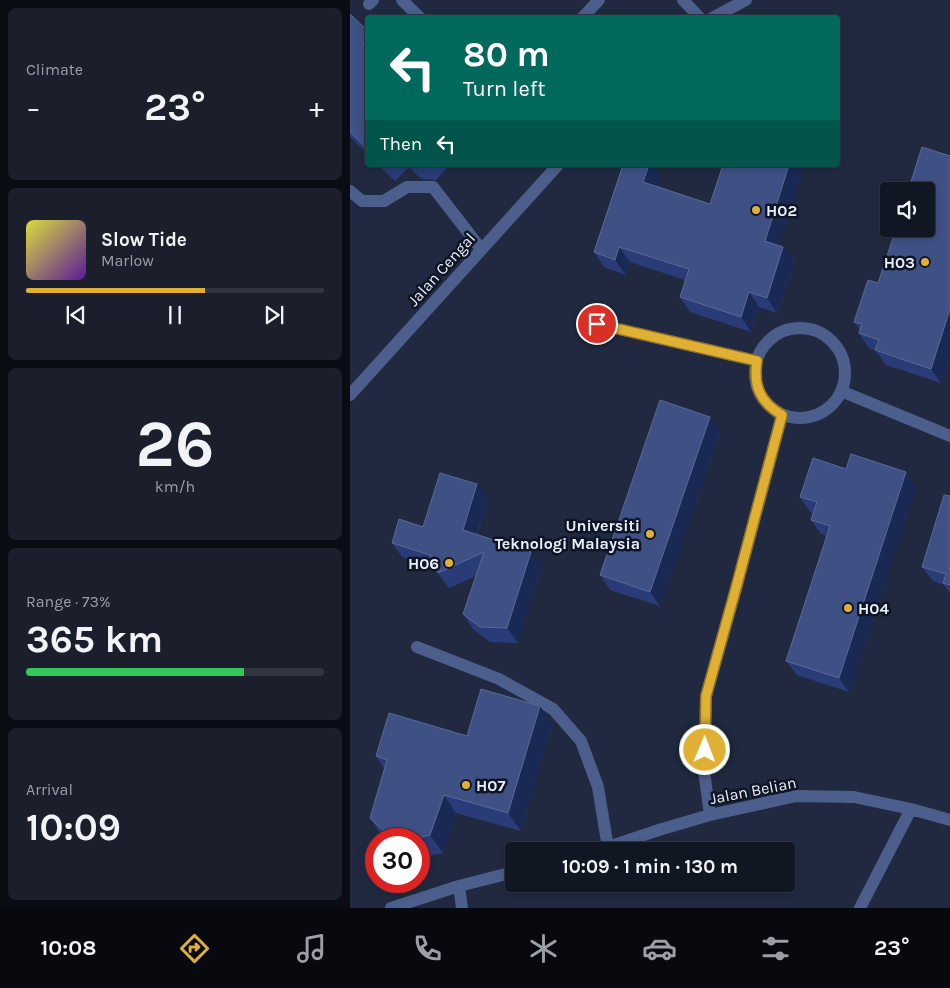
<!DOCTYPE html>
<meta charset="utf-8">
<style>
:root{--surface:#111623;--page:#1a1f2b;--text:#f1f3f6;--muted:#9c9fa6;--line:#303541;--accent:#dfb034}
body{margin:0;font-family:Karla,sans-serif;background:var(--page);color:var(--text);height:100vh;display:flex;flex-direction:column;font-size:19px;white-space:nowrap}
*{box-sizing:border-box;margin:0}
p{font-size:16px;color:var(--muted)}
.icon{flex:none;width:28px;height:28px;fill:none;stroke:currentColor;stroke-width:2;stroke-linecap:round;stroke-linejoin:round}
.map{position:relative;flex:1;overflow:hidden}
.sheet{display:flex;flex-direction:column;gap:8px;padding:8px;background:#090c13;width:350px}
.sheet>*{flex:none}
.banner{position:absolute;left:15px;top:15px;width:475px;height:152px;border-radius:5px;box-shadow:0 2px 8px #0003,0 0 0 1px var(--line);background:#00695c;color:#fff;overflow:hidden}
.tools{position:absolute;left:530px;top:182px;display:grid;gap:10px}
.tools a{display:grid;place-items:center;width:55px;height:55px;border-radius:5px;background:var(--surface);box-shadow:0 2px 8px #0003,0 0 0 1px var(--line);font-size:25px}
.speed{position:absolute;left:15px;top:828px;display:flex;gap:10px;font-size:25px;font-weight:700;text-align:center}
.speed>*{display:grid;place-content:center;width:65px;height:65px;border-radius:50%;background:var(--surface);box-shadow:0 2px 8px #0003,0 0 0 1px var(--line);line-height:1}
.speed .limit{border:8px solid #d22;background:#fff;color:#111}
.pin{position:absolute;display:grid;place-items:center;width:42px;height:42px;color:#fff;margin:-21px;border:2px solid #fff;border-radius:50%;box-shadow:0 1px 5px #0007}
.me{position:absolute;width:55px;margin:-28px;rotate:1deg;stroke-linejoin:round;filter:drop-shadow(0 0 4px #0008)}
.turn{display:flex;align-items:center;gap:18px;height:105px;padding:0 15px;font-size:22px}
.turn .icon{width:65px;height:65px;stroke-width:2.5}
.turn b{display:block;font-size:35px;line-height:42px}
.then{display:flex;align-items:center;height:48px;padding:0 15px;background:#0003;gap:10px;font-size:19px}
.big{font-size:38px;font-weight:700;line-height:1.1}
.sheet .widget{flex:1;display:flex;flex-direction:column;justify-content:center;gap:8px;min-width:0;padding:0 18px;border-radius:8px;background:var(--page)}
.sheet .dial{align-items:center;gap:0}
.dial b{font-size:65px;line-height:1}
.song{display:flex;align-items:center;gap:15px}
.cover{width:60px;height:60px;border-radius:8px;background:linear-gradient(135deg,hsl(60 70% 55%),hsl(270 70% 35%))}
.played{height:5px;border-radius:2px;background:linear-gradient(90deg,var(--accent) 60%,var(--line) 60%)}
.keys{display:flex;justify-content:space-around;direction:ltr}
.heat{display:flex;justify-content:space-between;align-items:center;font-size:28px;direction:ltr}
.charge{height:8px;border-radius:4px;background:linear-gradient(90deg,#34c759 73%,var(--line) 0)}
.trip{position:absolute;left:155px;top:842px;width:290px;height:50px;border-radius:5px;background:var(--surface);box-shadow:0 2px 8px #0003,0 0 0 1px var(--line);font-weight:700;line-height:50px;text-align:center}
.dock{display:flex;height:80px;justify-content:space-around;align-items:center;background:#07090e;color:var(--muted)}
.dock .icon{width:35px;height:35px}
.dock .current{color:var(--accent)}
.dock b{font-size:22px;color:var(--text)}
main{display:flex;flex:1;min-height:0}
.map>svg:first-child{display:block}
.built{fill:#20293f;fill-rule:evenodd}
.lines{fill:none;stroke-linecap:round;stroke-linejoin:round}
.minor{stroke:#4c5e8b;stroke-width:12}
.wall{fill:#2a3c77}
.shaded-wall{fill:#1a2854}
.building{fill:#3f5085;stroke:#5a6998}
.route-casing{stroke:#917222;stroke-width:12}
.route{stroke:#dfb034;stroke-width:9}
.poi-dot{fill:#dfb034;stroke:#0e1525;stroke-width:2}
.labels{text-anchor:middle;stroke-width:5;stroke-linejoin:round;paint-order:stroke}
.poi-label{font-size:16px;font-weight:bold;fill:#eaeffb;stroke:#0e1525;text-anchor:start}
.street-label{font-size:16px;fill:#eaeffb;stroke:#0e1525}
</style>
<main>
<section class="sheet">
<div class="widget"><p>Climate</p>
<div class="heat"><a>−</a><b class="big">23°</b><a>+</a></div>
</div>
<div class="widget">
<div class="song"><i class="cover"></i><div><b>Slow Tide</b><p>Marlow</p></div></div>
<div class="played"></div>
<div class="keys"><svg class="icon" aria-label="previous" viewBox="0 0 24 24"><path d="M18 5L8 12l10 7zM5 5v14"/></svg><svg class="icon" aria-label="pause" viewBox="0 0 24 24"><path d="M8 5v14M16 5v14"/></svg><svg class="icon" aria-label="next" viewBox="0 0 24 24"><path d="M6 5l10 7-10 7zM19 5v14"/></svg></div>
</div>
<div class="widget dial"><b>26</b><p>km/h</p></div>
<div class="widget"><p>Range · 73%</p><b class="big">365 km</b><div class="charge"></div></div>
<div class="widget"><p>Arrival</p><b class="big">10:09</b></div>
</section>
<div class="map">
<svg width="600" height="908" viewBox="0 0 600 908">
<rect width="100%" height="100%" fill="#171e2f"/>
<path class="built" d="M 0,0 L 600,0 L 600,908 L 0,908 ZM 18,18 L 488,18 L 488,165 L 18,165 ZM 539,191 L 576,191 L 576,229 L 539,229 ZM 26,839 L 69,839 L 69,881 L 26,881 ZM 164,851 L 436,851 L 436,884 L 164,884 Z"/>
<g class="lines">
<path class="minor" d="M 52,0 L 70,18
M 333,0 L 350,18
M 19,4 L 23,0
M 232,18 L 249,0
M 362,18 L 396,0
M 0,191 L 12,201 L 34,201 L 57,187 L 83,187 L 131,249
M 247,324 L 407,361
M405 373a45 45 0 1 1 90 0a45 45 0 1 1-90 0Z
M 491,391 L 600,436
M 0,395 L 208,165
M 67,647 L 149,679 L 203,709 L 231,741 L 248,787 L 258,848
M 360,815 L 354,771 L 356,696 L 386,589 L 432,415
M 246,851 L 312,829 L 360,815 L 446,796 L 504,797 L 561,809 L 600,820
M 109,886 L 112,908
M 41,908 L 109,886 L 164,872
M 510,908 L 561,809"/>
</g>
<path class="wall" d="M 0,14 L 18,31 L 18,154 L 0,137 Z
M 600,156 L 600,357 L 591,383 L 536,365 L 525,350 L 519,348 L 509,333 L 510,330 L 504,322 L 528,283 Z
M 28,165 L 100,165 L 86,180 L 71,179 L 59,167 L 45,181 Z
M 373,165 L 455,165 L 428,246 L 433,247 L 444,262 L 427,313 L 409,307 L 401,332 L 340,312 L 330,297 L 335,280 L 280,262 L 276,275 L 254,267 L 244,252 L 310,176 L 307,186 L 360,204 Z
M 360,417 L 370,432 L 310,606 L 260,590 L 250,575 Z
M 496,469 L 566,487 L 499,692 L 447,675 L 436,661 L 477,536 L 471,534 L 461,520 L 463,513 L 460,512 L 450,497 Z
M 600,496 L 600,593 L 594,585 L 583,581 L 572,567 Z
M 138,499 L 127,535 L 192,566 L 168,643 L 140,642 L 123,629 L 113,614 L 126,576 L 99,588 L 88,573 L 86,569 L 52,557 L 42,543 L 73,527 Z
M 203,724 L 171,831 L 106,813 L 93,853 L 69,858 L 69,839 L 35,839 L 32,836 L 20,818 L 34,769 L 26,756 L 117,736 Z"/>
<path class="shaded-wall" d="M 299,165 L 303,165 L 310,176 L 304,196 L 293,182 Z
M 439,165 L 455,165 L 425,256 L 415,241 Z
M 269,247 L 280,262 L 276,275 L 265,260 Z
M 433,247 L 444,262 L 427,313 L 417,298 Z
M 399,292 L 409,307 L 401,332 L 391,317 Z
M 600,309 L 600,357 L 591,383 L 581,369 Z
M 360,417 L 370,432 L 310,606 L 300,592 Z
M 556,472 L 566,487 L 499,692 L 489,678 Z
M 127,484 L 138,499 L 123,545 L 113,530 Z
M 181,552 L 192,566 L 168,643 L 157,628 Z
M 190,706 L 203,724 L 171,831 L 158,813 Z
M 94,795 L 106,813 L 93,853 L 80,835 Z"/>
<path class="building" d="M 0,14 L 18,31 L 18,40 L 13,44 L 18,49 L 18,149 L 0,132 Z
M 572,147 L 600,156 L 600,309 L 581,369 L 525,350 L 529,340 L 509,333 L 512,324 L 504,322 L 518,280 L 528,283 L 546,229 L 576,229 L 576,191 L 558,191 Z
M 273,165 L 299,165 L 293,182 L 360,204 L 373,165 L 439,165 L 415,241 L 433,247 L 417,298 L 399,292 L 391,317 L 330,297 L 339,269 L 269,247 L 265,260 L 244,252 Z
M 310,400 L 360,417 L 300,592 L 250,575 Z
M 501,454 L 556,472 L 489,678 L 436,661 L 480,526 L 461,520 L 467,502 L 450,497 L 463,458 L 496,469 Z
M 90,473 L 127,484 L 113,530 L 181,552 L 157,628 L 130,627 L 113,614 L 134,552 L 88,573 L 80,555 L 42,543 L 49,519 L 73,527 Z
M 594,495 L 600,496 L 600,585 L 593,583 L 596,574 L 572,567 Z
M 131,689 L 190,706 L 158,813 L 94,795 L 80,835 L 62,839 L 42,839 L 20,818 L 37,760 L 26,756 L 39,713 L 117,736 Z"/>
<g class="lines">
<defs>
<path id="route" d="M 247,324 L 407,361 C 403,386 410,402 432,415 L 386,588 L 356,696 L 355,750"/>
</defs>
<use href="#route" class="route-casing"/>
<use href="#route" class="route"/>
</g>
<g class="poi-dot">
<circle cx="406" cy="210" r="5"/>
<circle cx="575" cy="262" r="5"/>
<circle cx="300" cy="534" r="5"/>
<circle cx="99" cy="563" r="5"/>
<circle cx="498" cy="608" r="5"/>
<circle cx="116" cy="785" r="5"/>
</g>
<g class="labels">
<g class="poi-label">
<text x="416" y="216">H02</text>
<text x="565" y="268" text-anchor="end">H03</text>
<text x="290" y="531" text-anchor="end">Universiti<tspan x="290" dy="18">Teknologi Malaysia</tspan></text>
<text x="89" y="569" text-anchor="end">H06</text>
<text x="508" y="614">H04</text>
<text x="126" y="791">H07</text>
</g>
<g class="street-label">
<text transform="translate(91 269) rotate(-48)" y="6">Jalan Cengal</text>
<text transform="translate(403 790) rotate(-11)" y="6">Jalan Belian</text>
</g>
</g>
</svg>
<div class="tools">
<a><svg class="icon" aria-label="sound" viewBox="0 0 24 24"><path d="M4 9h4l5-4v14l-5-4H4zM17 9q2 3 0 6"/></svg></a>
</div>
<div class="speed"><div class="limit">30</div></div>
<div class="pin" style="left:247px;top:324px;background:#d93025"><svg class="icon" aria-label="arrive" viewBox="0 0 24 24"><path d="M6 21V4h12l-3 4 3 4H6"/></svg></div>
<svg class="me" style="left:355px;top:750px" viewBox="-20 -20 40 40"><circle r="17" fill="#dfb034" stroke="#fff" stroke-width="3"/><path d="M0-11L8 9 0 5-8 9z" fill="#fff"/></svg>
<div class="trip">10:09 · 1 min · 130 m</div>
<div class="banner">
<div class="turn"><svg class="icon" aria-label="left" viewBox="0 0 24 24"><path d="M17 20v-9H6M10 6l-5 5 5 5"/></svg><div><b>80 m</b>Turn left</div></div>
<div class="then">Then<svg class="icon" aria-label="left" viewBox="0 0 24 24"><path d="M17 20v-9H6M10 6l-5 5 5 5"/></svg></div>
</div>
</div>
</main>
<nav class="dock">
<b>10:08</b>
<svg class="icon current" aria-label="directions" viewBox="0 0 24 24"><path d="M12 3l9 9-9 9-9-9zM9 14v-3h6M13 9l2 2-2 2"/></svg>
<svg class="icon" aria-label="music" viewBox="0 0 24 24"><path d="M9 18V5l10-2v13"/><circle cx="6" cy="18" r="3"/><circle cx="16" cy="16" r="3"/></svg>
<svg class="icon" aria-label="phone" viewBox="0 0 24 24"><path d="M5 4h4l2 5-3 2q2 4 5 5l2-3 5 2v4C11 20 4 13 5 4z"/></svg>
<svg class="icon" aria-label="climate" viewBox="0 0 24 24"><path d="M12 3v18M4 7l16 10M4 17L20 7"/></svg>
<svg class="icon" aria-label="car" viewBox="0 0 24 24"><path d="M5 17H2v-5l4-1 3-4h7l3 4 3 1v5h-3M9 17h6M6 11h13"/><circle cx="7" cy="17" r="2"/><circle cx="17" cy="17" r="2"/></svg>
<svg class="icon" aria-label="filters" viewBox="0 0 24 24"><path d="M4 7h16M4 17h16"/><circle cx="9" cy="7" r="2"/><circle cx="15" cy="17" r="2"/></svg>
<b>23°</b>
</nav>
